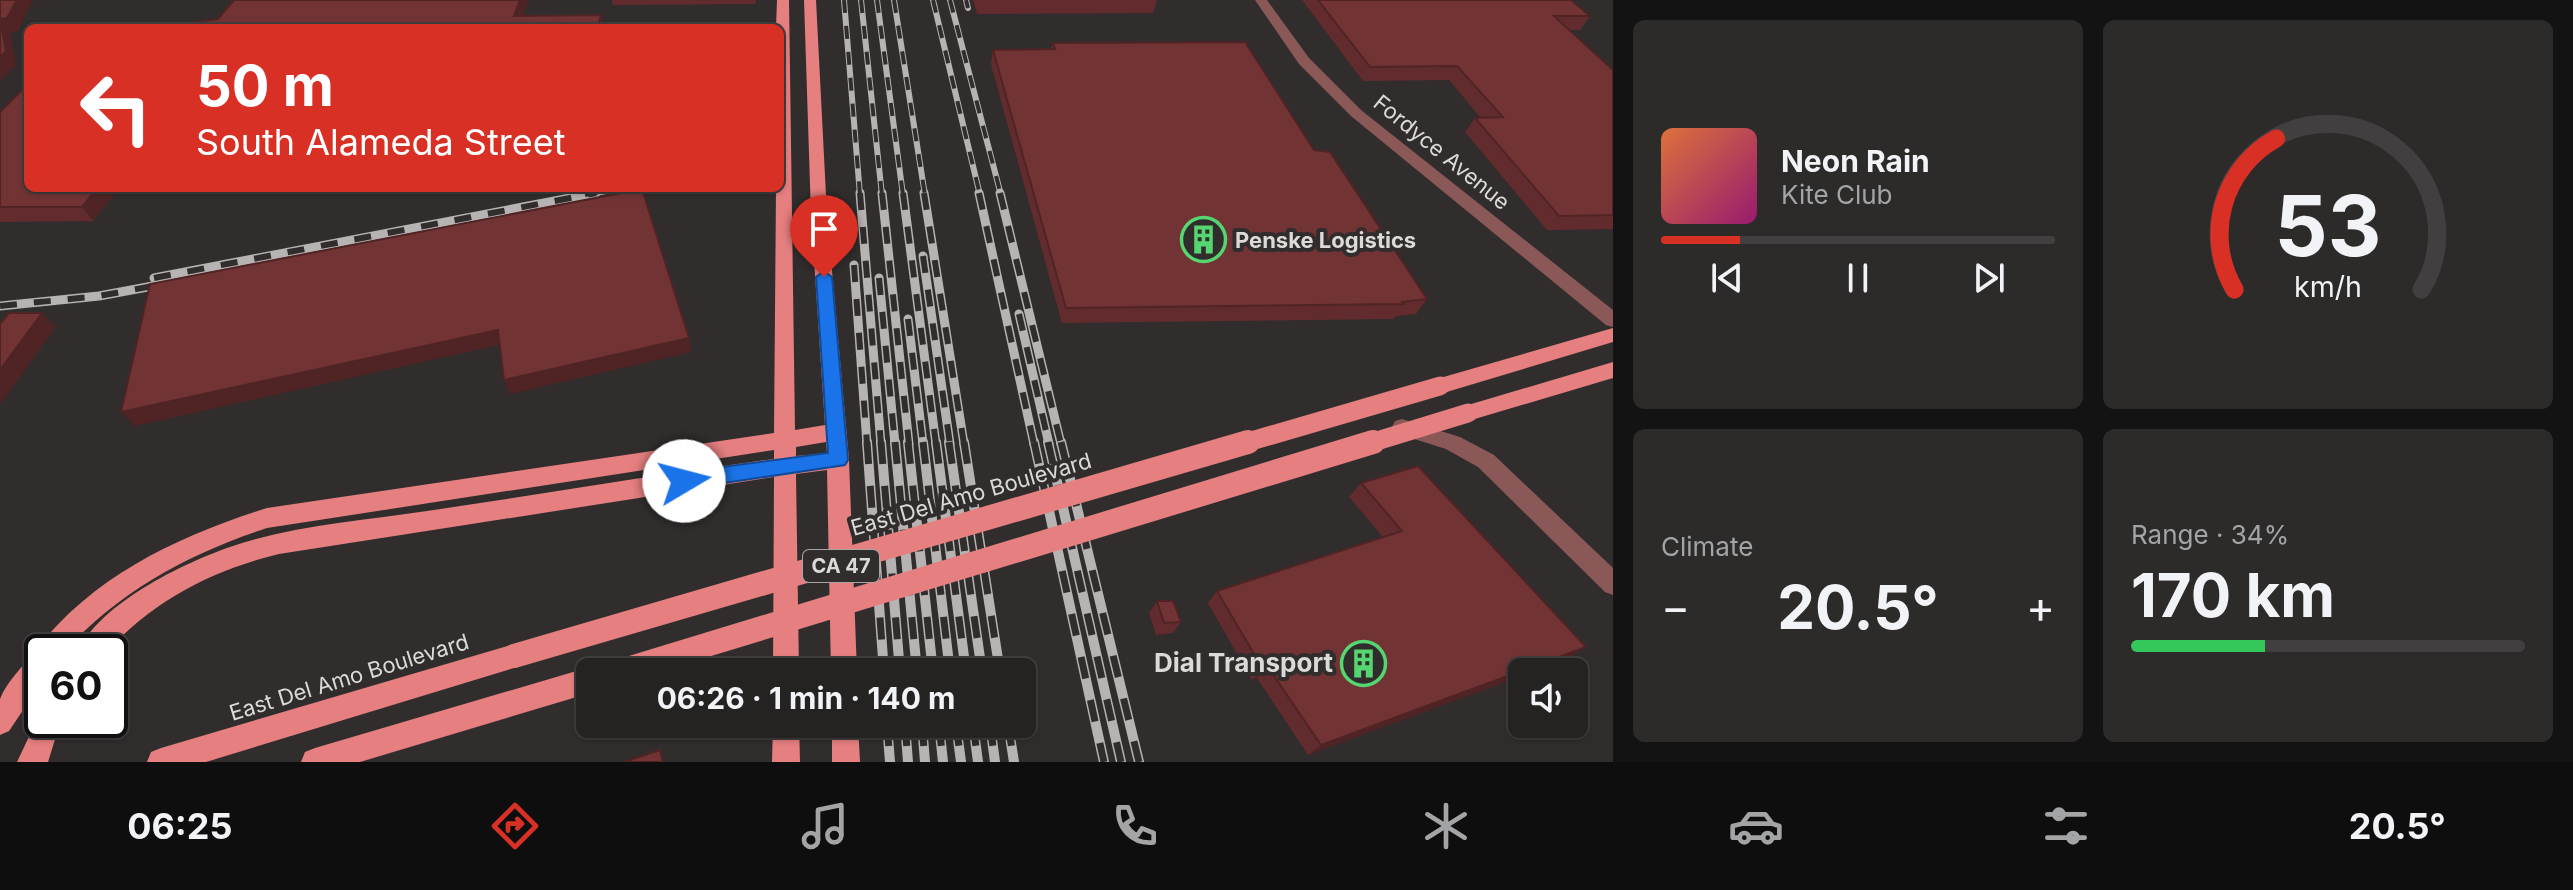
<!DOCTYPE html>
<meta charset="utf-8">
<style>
:root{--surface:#252222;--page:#2d2a2a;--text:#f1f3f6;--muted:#a3a4a5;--line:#423f40;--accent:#d93025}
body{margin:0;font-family:Inter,sans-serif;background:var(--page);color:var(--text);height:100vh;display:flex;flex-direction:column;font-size:30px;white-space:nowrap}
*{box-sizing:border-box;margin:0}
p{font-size:26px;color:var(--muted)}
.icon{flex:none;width:44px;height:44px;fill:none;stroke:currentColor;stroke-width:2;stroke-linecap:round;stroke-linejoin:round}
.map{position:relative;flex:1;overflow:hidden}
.sheet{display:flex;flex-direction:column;gap:20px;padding:20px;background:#141313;width:960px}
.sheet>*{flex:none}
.banner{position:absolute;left:24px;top:24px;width:760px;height:168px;border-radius:12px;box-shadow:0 2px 6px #0004,0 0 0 2px var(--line);background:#d93025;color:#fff;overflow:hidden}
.tools{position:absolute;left:1508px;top:658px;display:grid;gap:16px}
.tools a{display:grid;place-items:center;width:80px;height:80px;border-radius:12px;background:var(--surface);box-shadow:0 2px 6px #0004,0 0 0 2px var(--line);font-size:40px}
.speed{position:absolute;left:24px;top:634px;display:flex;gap:16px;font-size:40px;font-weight:700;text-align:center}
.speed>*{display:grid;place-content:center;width:104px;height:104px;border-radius:50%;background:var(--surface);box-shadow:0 2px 6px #0004,0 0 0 2px var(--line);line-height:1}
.speed .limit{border:4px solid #111;border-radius:12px;background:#fff;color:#111}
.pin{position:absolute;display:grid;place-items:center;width:68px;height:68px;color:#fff;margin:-82px -34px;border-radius:50% 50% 50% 0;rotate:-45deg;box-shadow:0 0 8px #0007}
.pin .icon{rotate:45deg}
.me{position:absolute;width:88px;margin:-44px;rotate:82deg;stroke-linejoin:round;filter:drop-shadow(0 0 6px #0008)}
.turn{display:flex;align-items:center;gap:28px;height:168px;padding:0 40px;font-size:36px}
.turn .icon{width:104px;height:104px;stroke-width:2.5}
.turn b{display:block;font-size:56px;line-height:68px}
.big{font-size:60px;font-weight:700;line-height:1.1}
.sheet .card{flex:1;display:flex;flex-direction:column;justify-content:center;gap:12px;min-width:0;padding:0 28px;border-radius:12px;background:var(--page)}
.sheet .dial{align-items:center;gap:0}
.dial svg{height:208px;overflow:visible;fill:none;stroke:var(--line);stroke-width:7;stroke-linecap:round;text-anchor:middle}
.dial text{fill:var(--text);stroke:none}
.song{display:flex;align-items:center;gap:24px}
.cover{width:96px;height:96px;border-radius:12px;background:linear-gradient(135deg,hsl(20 70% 55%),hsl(320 70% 35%))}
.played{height:8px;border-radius:4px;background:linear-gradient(90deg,var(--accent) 20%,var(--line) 20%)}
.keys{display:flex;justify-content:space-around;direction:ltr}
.heat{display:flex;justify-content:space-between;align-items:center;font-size:44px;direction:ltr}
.charge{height:12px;border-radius:6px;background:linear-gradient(90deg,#34c759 34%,var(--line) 0)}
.sheet .tiles{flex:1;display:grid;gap:20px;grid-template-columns:repeat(2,1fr)}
.trip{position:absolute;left:576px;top:658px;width:460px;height:80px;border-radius:12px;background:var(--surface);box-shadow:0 2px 6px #0004,0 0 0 2px var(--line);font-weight:700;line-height:80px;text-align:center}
.tabs{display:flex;height:128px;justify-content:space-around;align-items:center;background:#0f0e0e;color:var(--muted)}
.tabs .icon{width:56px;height:56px}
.tabs .selected{color:var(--accent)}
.tabs b{font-size:36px;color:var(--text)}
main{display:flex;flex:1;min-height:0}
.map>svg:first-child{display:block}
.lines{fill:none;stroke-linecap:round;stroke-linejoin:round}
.minor{fill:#8b5858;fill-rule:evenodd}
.tertiary{fill:#8b5858;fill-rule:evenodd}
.primary{fill:#e67f80;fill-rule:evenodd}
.rail-far2-casing{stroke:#b7b3b3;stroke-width:6}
.rail-far1-casing{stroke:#b7b3b3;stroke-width:9}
.rail-casing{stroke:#b7b3b3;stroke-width:10}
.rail-far2{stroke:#312d2d;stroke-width:4;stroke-dasharray:13;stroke-linecap:butt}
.rail-far1{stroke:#312d2d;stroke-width:6;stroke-dasharray:17;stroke-linecap:butt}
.rail{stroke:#312d2d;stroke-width:7;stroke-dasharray:22;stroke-linecap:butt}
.primary-bridge-far1{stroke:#e67f80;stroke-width:19}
.primary-bridge{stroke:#e67f80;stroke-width:24}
.wall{fill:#622c2e}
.shaded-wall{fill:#502425}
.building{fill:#723335;stroke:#502425;stroke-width:2}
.route{fill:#1a73e8;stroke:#114b97;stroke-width:2}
.labels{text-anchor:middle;stroke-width:8;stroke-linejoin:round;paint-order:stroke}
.shield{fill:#312d2d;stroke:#a9a5a5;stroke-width:2}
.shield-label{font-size:20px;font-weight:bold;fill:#dcd9d9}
.street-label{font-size:22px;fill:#dcd9d9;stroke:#312d2d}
.poi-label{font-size:22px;font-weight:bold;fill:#dcd9d9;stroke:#312d2d;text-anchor:start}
.near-poi-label{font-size:26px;font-weight:bold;fill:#dcd9d9;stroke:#312d2d;text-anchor:end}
</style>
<main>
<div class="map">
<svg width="1613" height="762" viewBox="0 0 1613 762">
<rect width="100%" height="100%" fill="#312d2d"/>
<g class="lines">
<path class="minor" d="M 1402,419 L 1460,437 L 1494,455 L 1613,568 L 1613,595 L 1605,592 L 1478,467 L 1446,449 L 1395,433 L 1392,427 L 1395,421 Z"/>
<path class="tertiary" d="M 1255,0 L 1267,0 L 1309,58 L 1361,110 L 1613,310 L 1613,327 L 1606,325 L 1351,116 L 1299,64 Z"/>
<path class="primary" d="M 777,0 L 789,0 L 795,430 L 825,425 L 811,215 L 804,0 L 816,0 L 827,215 L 849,460 L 857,672 L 831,672 L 827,470 L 796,474 L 799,672 L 773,672 L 774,477 L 279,554 C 213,570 152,601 107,652 L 78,652 C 99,604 183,563 230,547 C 293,525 361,521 427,511 C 543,494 658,474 774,459 L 774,450 L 267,528 C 190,553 119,591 64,652 L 42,652 L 42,682 L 9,731 L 0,735 C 0,725 0,708 0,699 C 7,681 26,663 36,650 C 94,575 179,536 267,508 L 774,433 L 776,188 L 780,188 L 780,28 L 776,28 ZM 826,442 L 827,453 L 796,456 L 796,447 Z
M 1613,328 L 1613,342 L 1440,394 L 1433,391 L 1430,386 L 1433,381 L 1440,378 Z
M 1613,362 L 1613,378 L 1468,421 L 1461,419 L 1458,413 L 1461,407 L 1468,405 Z
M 514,644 L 523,647 L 527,656 L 523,665 L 514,668 L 206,762 L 147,762 L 151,752 L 161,748 Z
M 590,667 L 599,672 L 590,672 L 590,693 L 360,762 L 301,762 L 305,752 L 315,748 Z
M 42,709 L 42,720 L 61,720 L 48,762 L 17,762 Z
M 773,724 L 799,724 L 800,762 L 772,762 Z
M 832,724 L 858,724 L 860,762 L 832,762 Z"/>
<defs>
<path id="rail-far2" d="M 844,0 L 860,195
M 861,0 L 882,195
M 877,0 L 903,195
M 894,0 L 925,195
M 933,0 L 980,195
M 950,0 L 1001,195
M 966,0 L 968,8
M 585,195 L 622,188"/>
<path id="rail-far1" d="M 860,193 L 881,444
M 882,193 L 909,444
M 903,193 L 936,444
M 924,193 L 964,444
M 979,193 L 1034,444
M 1000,193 L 1061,444
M 923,256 L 950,444
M 854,265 L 867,444
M 154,278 L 596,193
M 879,278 L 895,444
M 0,306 L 99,296 L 169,283
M 1019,314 L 1049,444
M 908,319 L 923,444"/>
<path id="rail" d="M 867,442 L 884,672
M 881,442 L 900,672
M 895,442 L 917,672
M 908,442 L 933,672
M 923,442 L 950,672
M 936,442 L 966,672
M 949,442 L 982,672
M 964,442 L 1000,672
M 1034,442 L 1104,762
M 1048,442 L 1121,762
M 1061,442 L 1139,762
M 887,724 L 890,762
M 905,724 L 908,762
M 922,724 L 925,762
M 939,724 L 943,762
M 956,724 L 961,762
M 973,724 L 978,762
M 990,724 L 995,762
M 1008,724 L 1014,762"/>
</defs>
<use href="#rail-far2" class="rail-far2-casing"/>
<use href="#rail-far1" class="rail-far1-casing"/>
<use href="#rail" class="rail-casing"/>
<use href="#rail-far2" class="rail-far2"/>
<use href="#rail-far1" class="rail-far1"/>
<use href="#rail" class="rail"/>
<path class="primary-bridge-far1" d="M 1241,444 L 1440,386
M 1367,444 L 1468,413"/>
<path class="primary-bridge" d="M 514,656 L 1248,442
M 624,670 L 1373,442"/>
</g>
<path class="wall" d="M 612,0 L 756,0 L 755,4 L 613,5 Z
M 973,0 L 1157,0 L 1153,13 L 977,14 Z
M 1302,0 L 1571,0 L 1590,16 L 1580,30 L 1569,30 L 1613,70 L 1613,229 L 1547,230 L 1465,132 L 1475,118 L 1481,118 L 1449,80 L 1363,81 Z
M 1053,43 L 1314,150 L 1427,299 L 1416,314 L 1396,316 L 1393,319 L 1062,323 L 991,64 L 993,50 L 1051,50 Z
M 0,112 L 28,188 L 119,188 L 93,221 L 0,222 Z
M 1361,483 L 1568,659 L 1532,672 L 1522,672 L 1308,755 L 1257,678 L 1252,680 L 1208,603 L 1217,591 L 1383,537 L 1349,497 Z
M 1157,601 L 1181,622 L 1173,633 L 1156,635 L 1149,613 Z"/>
<path class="shaded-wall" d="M 17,0 L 33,0 L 17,32 L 10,33 L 16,65 L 0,81 L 0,19 Z
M 520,0 L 529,0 L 518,28 L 514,16 Z
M 601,15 L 603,28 L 597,28 Z
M 97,188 L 119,188 L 93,221 L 82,207 Z
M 42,313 L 56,327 L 1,403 L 0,402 L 0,370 Z
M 498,330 L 503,344 L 135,426 L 121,412 Z
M 689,338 L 691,352 L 510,394 L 504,380 Z
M 1586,647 L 1568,659 L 1532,672 L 1522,672 L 1522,676 L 1308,755 L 1321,745 Z
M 1268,667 L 1257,678 L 1252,680 L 1263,669 Z"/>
<path class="building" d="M 0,0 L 17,0 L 7,18 L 0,19 L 6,51 L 0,57 Z
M 234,0 L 520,0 L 514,16 L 601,15 L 597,28 L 149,28 L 218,19 Z
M 1318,0 L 1571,0 L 1590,16 L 1554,16 L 1613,70 L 1613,215 L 1559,216 L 1475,118 L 1503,117 L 1457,66 L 1370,67 Z
M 1245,42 L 1314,150 L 1330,152 L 1427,299 L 1402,302 L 1404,304 L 1066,308 L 993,50 L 1055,49 L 1053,43 Z
M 28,84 L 28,188 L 97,188 L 82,207 L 0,207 L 0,112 Z
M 642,189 L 689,338 L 504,380 L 498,330 L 121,412 L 150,284 Z
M 9,313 L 42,313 L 0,370 L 0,324 Z
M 1418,466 L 1586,647 L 1321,745 L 1268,667 L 1263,669 L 1217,591 L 1402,531 L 1361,483 Z
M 1157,601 L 1173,601 L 1181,622 L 1164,623 Z
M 660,750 L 663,762 L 624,762 Z"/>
<path class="route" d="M 824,271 L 832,277 L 848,460 L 845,465 L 684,489 L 677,487 L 674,481 L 677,475 L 684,472 L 828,453 L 816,277 Z"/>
<defs>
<symbol id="building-ring" viewBox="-11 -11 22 22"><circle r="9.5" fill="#312d2d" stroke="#56d671" stroke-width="1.5"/><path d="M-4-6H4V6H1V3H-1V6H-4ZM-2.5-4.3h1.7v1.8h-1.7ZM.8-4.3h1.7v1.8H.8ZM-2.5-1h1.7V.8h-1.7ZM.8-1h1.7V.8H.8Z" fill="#56d671"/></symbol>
</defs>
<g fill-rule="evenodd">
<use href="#building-ring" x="1178" y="214" width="51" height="51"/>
<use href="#building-ring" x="1338" y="638" width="51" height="51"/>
</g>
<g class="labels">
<rect class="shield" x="803" y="550" width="76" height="32" rx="6"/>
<g class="shield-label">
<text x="841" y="573">CA 47</text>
</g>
<g class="street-label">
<text transform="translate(1442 152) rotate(39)" y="8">Fordyce Avenue</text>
<text transform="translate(971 494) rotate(-16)" y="8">East Del Amo Boulevard</text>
<text transform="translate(349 677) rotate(-17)" y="8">East Del Amo Boulevard</text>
</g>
<g class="poi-label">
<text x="1235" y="248">Penske Logistics</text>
</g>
<g class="near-poi-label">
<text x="1333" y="672">Dial Transport</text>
</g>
</g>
</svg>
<div class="tools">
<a><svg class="icon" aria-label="sound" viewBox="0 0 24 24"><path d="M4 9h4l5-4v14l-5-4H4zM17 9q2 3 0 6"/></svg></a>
</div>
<div class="speed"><div class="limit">60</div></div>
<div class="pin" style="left:824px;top:277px;background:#d93025"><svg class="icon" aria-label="arrive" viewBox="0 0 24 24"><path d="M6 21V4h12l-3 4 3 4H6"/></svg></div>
<svg class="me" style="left:684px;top:481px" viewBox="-20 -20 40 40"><circle r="19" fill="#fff"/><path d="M0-13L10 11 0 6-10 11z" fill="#1a73e8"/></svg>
<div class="trip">06:26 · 1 min · 140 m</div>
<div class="banner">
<div class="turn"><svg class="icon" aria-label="left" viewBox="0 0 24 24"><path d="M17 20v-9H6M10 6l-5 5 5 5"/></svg><div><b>50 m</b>South Alameda Street</div></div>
</div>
</div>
<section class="sheet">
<div class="tiles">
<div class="card">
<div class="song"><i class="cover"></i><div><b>Neon Rain</b><p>Kite Club</p></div></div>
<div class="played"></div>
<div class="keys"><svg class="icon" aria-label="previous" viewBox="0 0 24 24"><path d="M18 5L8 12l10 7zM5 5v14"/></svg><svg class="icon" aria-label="pause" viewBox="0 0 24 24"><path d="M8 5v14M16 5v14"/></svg><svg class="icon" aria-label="next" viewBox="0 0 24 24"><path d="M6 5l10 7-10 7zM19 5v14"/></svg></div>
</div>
<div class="card dial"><svg viewBox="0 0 100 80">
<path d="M14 69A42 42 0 1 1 86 69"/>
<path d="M14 69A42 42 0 0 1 30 11" stroke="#d93025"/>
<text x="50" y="56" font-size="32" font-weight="700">53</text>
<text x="50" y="72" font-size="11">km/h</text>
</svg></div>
<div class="card"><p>Climate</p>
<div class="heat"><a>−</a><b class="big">20.5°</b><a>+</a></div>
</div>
<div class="card"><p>Range · 34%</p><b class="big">170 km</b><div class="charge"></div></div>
</div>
</section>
</main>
<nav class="tabs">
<b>06:25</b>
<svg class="icon selected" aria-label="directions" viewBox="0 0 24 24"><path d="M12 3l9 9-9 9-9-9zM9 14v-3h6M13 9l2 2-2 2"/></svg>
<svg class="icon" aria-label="music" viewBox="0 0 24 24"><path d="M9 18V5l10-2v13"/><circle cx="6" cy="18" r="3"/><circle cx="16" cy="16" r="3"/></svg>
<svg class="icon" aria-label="phone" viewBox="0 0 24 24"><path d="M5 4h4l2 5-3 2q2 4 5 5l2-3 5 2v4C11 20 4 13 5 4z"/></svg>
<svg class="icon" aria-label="climate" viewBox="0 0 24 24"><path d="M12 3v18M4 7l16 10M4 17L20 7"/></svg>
<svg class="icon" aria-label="car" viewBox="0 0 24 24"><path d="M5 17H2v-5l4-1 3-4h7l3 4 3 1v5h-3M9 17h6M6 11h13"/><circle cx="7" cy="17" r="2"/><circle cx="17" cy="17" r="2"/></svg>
<svg class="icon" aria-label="filters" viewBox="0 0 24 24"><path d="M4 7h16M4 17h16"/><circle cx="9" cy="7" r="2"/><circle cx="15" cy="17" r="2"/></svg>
<b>20.5°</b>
</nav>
